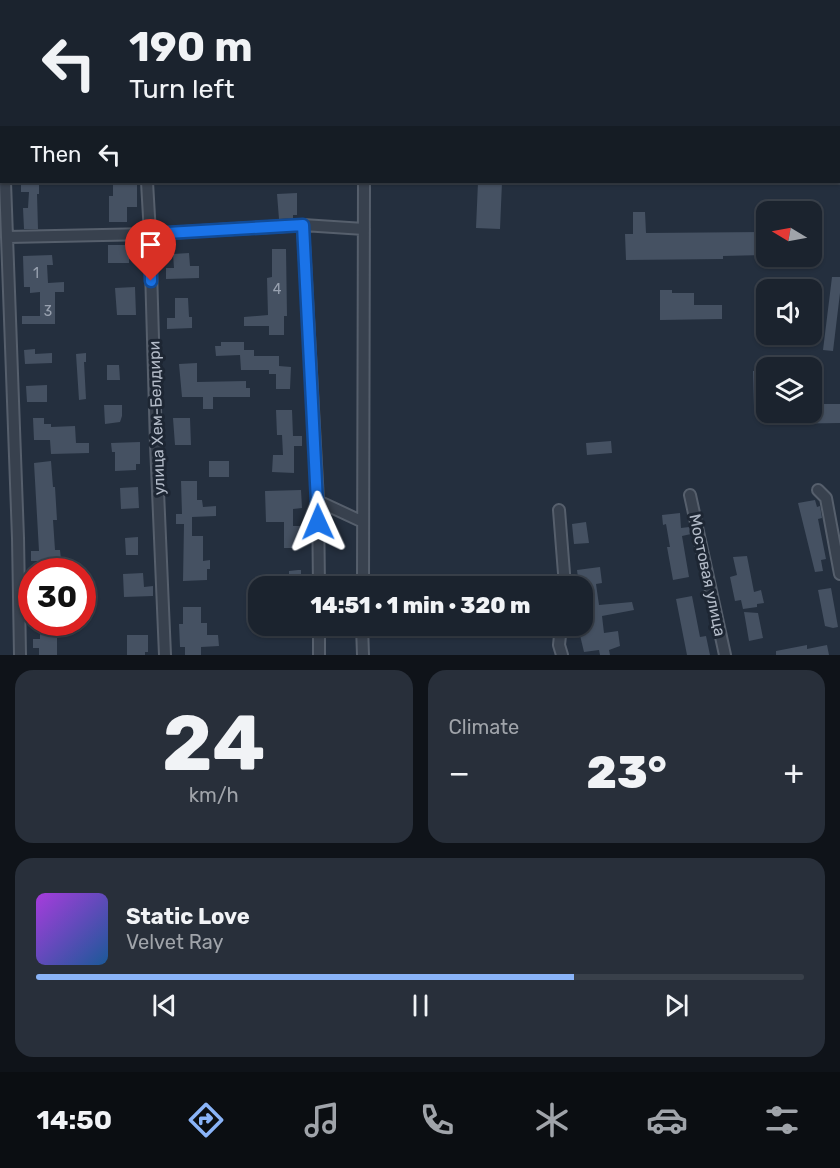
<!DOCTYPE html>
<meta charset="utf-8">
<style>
:root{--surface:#1b232e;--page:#282f3a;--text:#f1f3f6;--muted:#a0a4aa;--line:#39404a;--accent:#8ab4f8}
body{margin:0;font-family:Rubik,sans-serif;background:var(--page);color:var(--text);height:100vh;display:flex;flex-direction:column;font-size:22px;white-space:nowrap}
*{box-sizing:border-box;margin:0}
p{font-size:20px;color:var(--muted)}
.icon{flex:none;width:33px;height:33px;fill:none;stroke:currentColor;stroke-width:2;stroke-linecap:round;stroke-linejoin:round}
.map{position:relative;height:655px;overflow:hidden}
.drawer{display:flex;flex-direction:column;gap:15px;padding:15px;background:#0f1319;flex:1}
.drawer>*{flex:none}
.banner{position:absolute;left:0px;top:0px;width:840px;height:183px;box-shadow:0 2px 4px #0004,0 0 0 2px var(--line);background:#1b232e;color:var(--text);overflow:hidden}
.needle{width:39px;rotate:280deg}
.controls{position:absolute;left:756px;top:201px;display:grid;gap:12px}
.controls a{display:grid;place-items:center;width:66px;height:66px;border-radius:12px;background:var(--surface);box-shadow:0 2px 4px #0004,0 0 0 2px var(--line);font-size:30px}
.speed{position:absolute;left:18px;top:558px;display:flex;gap:12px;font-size:30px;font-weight:700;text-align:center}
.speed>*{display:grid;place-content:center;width:78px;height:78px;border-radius:50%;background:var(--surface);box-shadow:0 2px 4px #0004,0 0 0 2px var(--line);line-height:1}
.speed .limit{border:9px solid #d22;background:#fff;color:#111}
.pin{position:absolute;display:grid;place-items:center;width:51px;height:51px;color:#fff;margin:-62px -26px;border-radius:50% 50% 50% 0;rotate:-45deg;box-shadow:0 0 6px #0007}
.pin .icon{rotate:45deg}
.me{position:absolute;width:66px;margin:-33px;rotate:359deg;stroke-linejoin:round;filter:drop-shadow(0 0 4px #0008)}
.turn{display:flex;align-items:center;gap:21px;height:126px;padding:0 30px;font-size:27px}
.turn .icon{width:78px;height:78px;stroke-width:2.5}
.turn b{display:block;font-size:42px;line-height:51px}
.then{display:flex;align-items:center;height:57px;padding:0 30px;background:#0003;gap:12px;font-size:22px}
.big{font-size:45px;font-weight:800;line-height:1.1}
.drawer .tile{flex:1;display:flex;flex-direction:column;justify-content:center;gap:9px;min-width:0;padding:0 21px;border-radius:18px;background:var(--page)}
.drawer .dial{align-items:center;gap:0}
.dial b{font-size:78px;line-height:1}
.song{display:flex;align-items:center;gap:18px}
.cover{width:72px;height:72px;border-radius:9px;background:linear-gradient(135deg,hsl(280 70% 55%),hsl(210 70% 35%))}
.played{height:6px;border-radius:3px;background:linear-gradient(90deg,var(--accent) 70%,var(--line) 70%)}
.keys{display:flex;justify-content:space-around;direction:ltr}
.heat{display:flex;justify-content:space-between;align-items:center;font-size:33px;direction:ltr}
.drawer .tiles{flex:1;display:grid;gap:15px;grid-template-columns:1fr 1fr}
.tile:last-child{grid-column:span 2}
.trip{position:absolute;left:248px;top:576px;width:345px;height:60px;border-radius:18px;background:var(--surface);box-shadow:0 2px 4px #0004,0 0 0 2px var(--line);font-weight:800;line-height:60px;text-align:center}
.dock{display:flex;height:96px;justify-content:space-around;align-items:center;background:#0b0e12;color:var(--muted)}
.dock .icon{width:42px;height:42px}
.dock .on{color:var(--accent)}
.dock b{font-size:27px;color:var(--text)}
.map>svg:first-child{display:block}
.building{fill:#455162}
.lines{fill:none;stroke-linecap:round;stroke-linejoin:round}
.street-casing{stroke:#565f6c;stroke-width:14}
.street{stroke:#38414e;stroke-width:10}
.route-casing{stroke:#114b97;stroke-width:15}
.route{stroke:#1a73e8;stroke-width:10}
.labels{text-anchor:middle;stroke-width:6;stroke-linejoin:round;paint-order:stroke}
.number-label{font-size:14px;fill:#98a1af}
.street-label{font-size:16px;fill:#b4bcc9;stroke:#1d2633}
</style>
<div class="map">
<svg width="840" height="655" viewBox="0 0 840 655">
<rect width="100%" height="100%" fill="#242f3e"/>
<path class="building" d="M 21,182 L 39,182 L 39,194 L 37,194 L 38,229 L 24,229 L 23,208 L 28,208 L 29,192 L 21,192 Z
M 113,182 L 137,183 L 137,207 L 127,207 L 127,222 L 109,222 L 109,196 L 113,196 Z
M 478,182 L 502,182 L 500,229 L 476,228 Z
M 297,193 L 297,215 L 293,215 L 293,218 L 279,219 L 277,194 Z
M 633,212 L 645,212 L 646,233 L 766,232 L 766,255 L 723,256 L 723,259 L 626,260 L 625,234 L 633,234 Z
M 108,245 L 129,245 L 129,263 L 108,263 Z
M 272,249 L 286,249 L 287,316 L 284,316 L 284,335 L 269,335 L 269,326 L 244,326 L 244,317 L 268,315 L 267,278 L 272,277 Z
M 189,253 L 190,266 L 199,266 L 199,278 L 166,279 L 166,268 L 174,268 L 173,254 Z
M 52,255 L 53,265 L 47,265 L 48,283 L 64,282 L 64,292 L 55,292 L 55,324 L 22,324 L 22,316 L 40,316 L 40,292 L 30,293 L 30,287 L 24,287 L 23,256 Z
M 832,277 L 840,277 L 840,293 L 833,351 L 823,350 Z
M 135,287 L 136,315 L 117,315 L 115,288 Z
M 660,290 L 672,290 L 672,293 L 694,293 L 694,305 L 722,305 L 722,319 L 660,320 Z
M 175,298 L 188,298 L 189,317 L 192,317 L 192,328 L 167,329 L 167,318 L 175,318 Z
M 221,342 L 244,342 L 244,350 L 254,350 L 254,356 L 279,356 L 279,366 L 291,367 L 290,389 L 276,389 L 276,374 L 269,374 L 269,370 L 241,370 L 240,355 L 216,356 L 215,346 L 221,346 Z
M 35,349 L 35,354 L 52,353 L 52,363 L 25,364 L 24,350 Z
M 86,353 L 86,362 L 84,362 L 86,399 L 79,400 L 76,354 Z
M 197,363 L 197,382 L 246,381 L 246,388 L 250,388 L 250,397 L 213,397 L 213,409 L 203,409 L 203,397 L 182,397 L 179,364 Z
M 107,365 L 119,365 L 120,380 L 107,380 Z
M 753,371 L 766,371 L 766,408 L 754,408 Z
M 47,385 L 47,402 L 27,402 L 26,386 Z
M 812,404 L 840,404 L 840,423 L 775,424 L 775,412 L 812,412 Z
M 104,405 L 122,405 L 122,416 L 120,422 L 105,424 Z
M 276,410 L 292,410 L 293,436 L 302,436 L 302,446 L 294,446 L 294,473 L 272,472 L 273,455 L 283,455 L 282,435 L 277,435 Z
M 33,418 L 44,418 L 44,424 L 51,424 L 51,427 L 75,426 L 76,443 L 89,443 L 89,453 L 51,454 L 50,440 L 34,440 Z
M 173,418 L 190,418 L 191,445 L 175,445 Z
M 611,441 L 612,453 L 587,455 L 586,443 Z
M 140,442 L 140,464 L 136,464 L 136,470 L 115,471 L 115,452 L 112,452 L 111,443 Z
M 51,461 L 53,487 L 55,487 L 57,520 L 53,520 L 55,550 L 60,550 L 61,560 L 55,560 L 55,572 L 37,572 L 37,561 L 31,561 L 31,551 L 39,551 L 34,463 Z
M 209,461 L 229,461 L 229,477 L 209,477 Z
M 181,481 L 197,481 L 197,500 L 202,500 L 203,507 L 216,506 L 216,516 L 192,517 L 192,536 L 203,536 L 203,561 L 210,560 L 210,569 L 207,569 L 207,580 L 183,581 L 184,524 L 176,524 L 176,514 L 182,514 Z
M 138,487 L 139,508 L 121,509 L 120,488 Z
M 301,490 L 302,508 L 293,509 L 293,526 L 300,526 L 300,548 L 284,548 L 284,522 L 266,522 L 265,491 Z
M 815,500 L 817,507 L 820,506 L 822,518 L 818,519 L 826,559 L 821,560 L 823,571 L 815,572 L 798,503 Z
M 680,513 L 681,528 L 689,527 L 691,534 L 682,536 L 689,577 L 673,580 L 667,547 L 670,547 L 666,524 L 663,525 L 662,515 Z
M 586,522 L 589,543 L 574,544 L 572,524 Z
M 138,537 L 138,555 L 126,555 L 125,538 Z
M 747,556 L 754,592 L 761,590 L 764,603 L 757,604 L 757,607 L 743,609 L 741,600 L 735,601 L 730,577 L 737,575 L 733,557 Z
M 600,567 L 602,583 L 596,584 L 599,605 L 632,602 L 634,610 L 602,616 L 604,633 L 618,631 L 620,646 L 609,650 L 610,655 L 600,655 L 599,650 L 584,652 L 579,631 L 587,630 L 582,586 L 579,585 L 577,570 Z
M 298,570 L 301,570 L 301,586 L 289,586 L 289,571 Z
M 143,573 L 144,587 L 153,586 L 153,596 L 124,597 L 123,574 Z
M 831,588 L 838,627 L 833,628 L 825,626 L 818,590 Z
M 692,596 L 700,637 L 706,636 L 710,655 L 687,655 L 676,599 Z
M 183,607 L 201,607 L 201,623 L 207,623 L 207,635 L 218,635 L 219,646 L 201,647 L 201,655 L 185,655 L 185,647 L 180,647 L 179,624 L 183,624 Z
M 744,612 L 758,613 L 763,638 L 749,641 Z
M 40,622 L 57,622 L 57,655 L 39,655 L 39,648 L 33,648 L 33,639 L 40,639 Z
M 127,635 L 148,635 L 148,652 L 145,652 L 145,655 L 127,655 Z
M 807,645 L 807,649 L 827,645 L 829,655 L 776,655 L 776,651 Z"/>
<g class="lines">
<defs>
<path id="street" d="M 0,0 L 2,117
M 390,2 L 390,0
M 5,182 L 18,538 L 20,655
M 147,182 L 150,234 L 156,444 L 165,655
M 303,225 L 318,501 L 319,586
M 8,237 L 150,234 L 303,225 L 364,229
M 818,490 L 826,498 L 840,574
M 690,495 L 725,655
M 318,501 L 363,522
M 559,510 L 565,586
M 363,586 L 364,182
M 319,626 L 319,655
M 362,626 L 363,655
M 561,626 L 559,645 L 562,655"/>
</defs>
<use href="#street" class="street-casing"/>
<use href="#street" class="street"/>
</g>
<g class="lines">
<defs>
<path id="route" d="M 151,281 L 150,234 L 303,225 L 318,522"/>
</defs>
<use href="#route" class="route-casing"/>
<use href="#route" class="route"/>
</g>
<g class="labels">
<g class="number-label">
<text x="36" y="278">1</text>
<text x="277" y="294">4</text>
<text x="48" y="316">3</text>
</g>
<g class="street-label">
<text transform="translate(156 418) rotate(-92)" y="6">улица Хем-Белдири</text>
<text transform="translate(708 575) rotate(78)" y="6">Мостовая улица</text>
</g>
</g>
</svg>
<div class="controls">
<a><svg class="needle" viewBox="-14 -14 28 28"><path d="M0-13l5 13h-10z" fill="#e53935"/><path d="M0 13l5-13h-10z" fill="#a0a4aa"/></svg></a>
<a><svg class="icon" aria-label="sound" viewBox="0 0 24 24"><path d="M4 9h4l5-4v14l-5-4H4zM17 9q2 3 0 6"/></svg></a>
<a><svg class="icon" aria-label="layers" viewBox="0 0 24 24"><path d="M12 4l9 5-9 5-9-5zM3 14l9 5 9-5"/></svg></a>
</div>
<div class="speed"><div class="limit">30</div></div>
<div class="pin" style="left:151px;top:281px;background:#d93025"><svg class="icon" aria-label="arrive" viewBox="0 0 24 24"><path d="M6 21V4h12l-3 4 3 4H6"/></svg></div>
<svg class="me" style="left:318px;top:522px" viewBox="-20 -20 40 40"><path d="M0-17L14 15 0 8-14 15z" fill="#1a73e8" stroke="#fff" stroke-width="4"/></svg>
<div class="trip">14:51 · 1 min · 320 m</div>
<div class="banner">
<div class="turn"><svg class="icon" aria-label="left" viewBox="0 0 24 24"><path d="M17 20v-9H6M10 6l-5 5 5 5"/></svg><div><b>190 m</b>Turn left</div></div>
<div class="then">Then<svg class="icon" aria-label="left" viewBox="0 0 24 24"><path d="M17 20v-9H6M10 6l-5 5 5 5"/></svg></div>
</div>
</div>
<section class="drawer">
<div class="tiles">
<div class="tile dial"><b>24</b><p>km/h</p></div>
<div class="tile"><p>Climate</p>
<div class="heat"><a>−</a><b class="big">23°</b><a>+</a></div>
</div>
<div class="tile">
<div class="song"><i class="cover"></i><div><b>Static Love</b><p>Velvet Ray</p></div></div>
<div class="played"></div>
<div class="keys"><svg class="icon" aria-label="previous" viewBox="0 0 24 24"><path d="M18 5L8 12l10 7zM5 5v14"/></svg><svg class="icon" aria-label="pause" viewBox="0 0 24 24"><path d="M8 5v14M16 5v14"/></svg><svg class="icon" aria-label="next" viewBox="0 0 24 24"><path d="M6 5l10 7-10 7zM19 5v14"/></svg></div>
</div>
</div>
</section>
<nav class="dock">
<b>14:50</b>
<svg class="icon on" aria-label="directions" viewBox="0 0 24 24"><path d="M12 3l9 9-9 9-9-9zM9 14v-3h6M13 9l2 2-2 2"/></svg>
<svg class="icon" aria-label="music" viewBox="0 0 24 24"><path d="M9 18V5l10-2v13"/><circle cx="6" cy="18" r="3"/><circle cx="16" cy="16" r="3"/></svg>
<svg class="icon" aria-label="phone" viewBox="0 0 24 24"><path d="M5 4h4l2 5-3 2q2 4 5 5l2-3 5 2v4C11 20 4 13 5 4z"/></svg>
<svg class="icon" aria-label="climate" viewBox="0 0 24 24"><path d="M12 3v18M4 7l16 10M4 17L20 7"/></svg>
<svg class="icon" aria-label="car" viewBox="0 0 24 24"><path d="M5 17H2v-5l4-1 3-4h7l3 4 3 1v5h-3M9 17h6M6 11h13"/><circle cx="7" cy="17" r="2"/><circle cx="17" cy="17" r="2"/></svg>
<svg class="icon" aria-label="filters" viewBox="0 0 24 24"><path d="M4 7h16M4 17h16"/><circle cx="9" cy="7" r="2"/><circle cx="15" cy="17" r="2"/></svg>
</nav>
